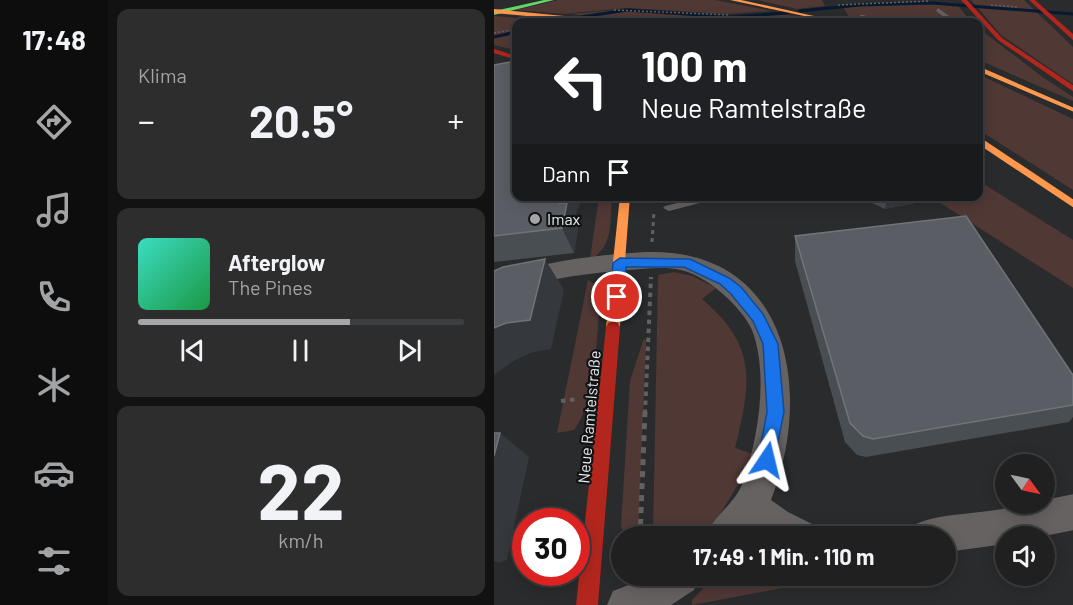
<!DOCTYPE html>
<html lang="de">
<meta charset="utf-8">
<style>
:root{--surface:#202021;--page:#2d2d2e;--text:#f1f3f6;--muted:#a2a3a5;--line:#3d3e3f;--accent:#a6a6a8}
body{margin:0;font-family:Barlow,sans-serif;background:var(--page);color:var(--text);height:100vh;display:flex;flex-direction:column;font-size:22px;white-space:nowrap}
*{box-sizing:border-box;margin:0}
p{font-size:20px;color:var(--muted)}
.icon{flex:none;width:33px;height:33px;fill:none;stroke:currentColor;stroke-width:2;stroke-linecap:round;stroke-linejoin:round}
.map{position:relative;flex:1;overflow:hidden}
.drawer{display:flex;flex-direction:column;gap:9px;padding:9px;background:#121212;width:386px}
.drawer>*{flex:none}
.hud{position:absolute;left:18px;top:18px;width:471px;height:183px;border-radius:12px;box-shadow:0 3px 15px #0003,0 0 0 2px var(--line);background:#202124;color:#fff;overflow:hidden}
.needle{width:39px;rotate:123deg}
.controls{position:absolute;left:501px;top:454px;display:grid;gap:12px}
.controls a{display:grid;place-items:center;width:60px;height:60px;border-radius:50%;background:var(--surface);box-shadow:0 3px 15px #0003,0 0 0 2px var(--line);font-size:30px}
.speed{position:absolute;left:18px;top:508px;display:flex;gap:12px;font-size:30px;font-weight:700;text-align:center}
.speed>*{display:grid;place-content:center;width:78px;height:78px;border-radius:50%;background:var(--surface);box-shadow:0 3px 15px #0003,0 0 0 2px var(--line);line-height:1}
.speed .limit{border:9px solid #d22;background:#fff;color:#111}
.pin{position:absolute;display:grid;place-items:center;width:51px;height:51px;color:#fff;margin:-26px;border:3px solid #fff;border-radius:50%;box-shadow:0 2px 6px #0007}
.me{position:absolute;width:66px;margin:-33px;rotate:10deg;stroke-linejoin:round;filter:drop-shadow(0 0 4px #0008)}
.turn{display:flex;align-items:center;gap:21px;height:126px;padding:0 30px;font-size:27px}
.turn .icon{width:78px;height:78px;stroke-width:2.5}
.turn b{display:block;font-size:42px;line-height:51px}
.then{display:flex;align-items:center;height:57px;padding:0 30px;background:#0003;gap:12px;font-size:22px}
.big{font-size:45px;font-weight:700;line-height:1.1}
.drawer .widget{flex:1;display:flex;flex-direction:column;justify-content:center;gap:9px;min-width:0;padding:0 21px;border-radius:12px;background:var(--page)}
.drawer .dial{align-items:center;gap:0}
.dial b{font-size:78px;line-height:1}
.song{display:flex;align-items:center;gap:18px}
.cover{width:72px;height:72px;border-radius:9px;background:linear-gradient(135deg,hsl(170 70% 55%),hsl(140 70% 35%))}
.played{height:6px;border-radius:3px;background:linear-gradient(90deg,var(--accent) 65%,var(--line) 65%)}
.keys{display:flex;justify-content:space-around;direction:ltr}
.heat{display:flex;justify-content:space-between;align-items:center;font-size:33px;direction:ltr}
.trip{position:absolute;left:117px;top:526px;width:345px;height:60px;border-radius:30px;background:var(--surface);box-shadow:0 3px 15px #0003,0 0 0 2px var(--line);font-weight:700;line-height:60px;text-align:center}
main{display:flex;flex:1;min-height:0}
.tab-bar{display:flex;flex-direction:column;width:108px;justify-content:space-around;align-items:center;background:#0d0d0d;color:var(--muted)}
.tab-bar .icon{width:42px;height:42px}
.tab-bar .active{color:var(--accent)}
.tab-bar b{font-size:27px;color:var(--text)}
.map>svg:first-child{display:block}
.green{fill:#503835}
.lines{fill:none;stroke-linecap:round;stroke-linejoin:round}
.stream{stroke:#071a31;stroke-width:3}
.path-far3{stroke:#626161;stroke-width:1.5;stroke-dasharray:2 2;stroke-linecap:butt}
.path-far2{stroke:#626161;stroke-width:3;stroke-dasharray:4 4;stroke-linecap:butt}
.path-far1{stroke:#626161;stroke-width:4;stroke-dasharray:4.5 4.5;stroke-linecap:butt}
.path{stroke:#626161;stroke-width:5;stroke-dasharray:6 6;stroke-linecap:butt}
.lane{fill:#676262;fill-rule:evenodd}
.street{fill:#676262;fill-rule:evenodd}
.fast{fill:#63d668;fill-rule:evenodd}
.slow{fill:#ff974d;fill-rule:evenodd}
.jam{fill:#b3261e;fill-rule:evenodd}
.wall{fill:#494e53}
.shaded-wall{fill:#35393d}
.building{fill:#5a5e64;stroke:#707479;stroke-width:1.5}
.route{fill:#1a73e8;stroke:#114b97;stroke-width:1.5}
.poi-dot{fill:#a6a6a8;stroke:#121314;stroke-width:2}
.labels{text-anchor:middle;stroke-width:4.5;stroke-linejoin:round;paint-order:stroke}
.poi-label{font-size:16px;fill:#e8e9eb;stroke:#121314;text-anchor:start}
.street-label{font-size:16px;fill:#e8e9eb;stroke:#121314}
</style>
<main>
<nav class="tab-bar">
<b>17:48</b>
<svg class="icon active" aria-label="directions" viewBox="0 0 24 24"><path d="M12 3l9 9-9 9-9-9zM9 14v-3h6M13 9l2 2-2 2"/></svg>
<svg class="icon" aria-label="music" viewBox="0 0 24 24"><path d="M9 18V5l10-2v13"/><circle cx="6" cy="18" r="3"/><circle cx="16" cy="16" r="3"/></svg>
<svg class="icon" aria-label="phone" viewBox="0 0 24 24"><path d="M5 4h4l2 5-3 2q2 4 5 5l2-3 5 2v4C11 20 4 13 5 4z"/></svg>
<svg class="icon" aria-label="climate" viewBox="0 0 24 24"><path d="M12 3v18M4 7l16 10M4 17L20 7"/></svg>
<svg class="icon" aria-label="car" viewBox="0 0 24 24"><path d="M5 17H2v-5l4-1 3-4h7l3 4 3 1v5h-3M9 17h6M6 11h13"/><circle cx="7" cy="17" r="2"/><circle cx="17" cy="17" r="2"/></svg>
<svg class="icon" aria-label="filters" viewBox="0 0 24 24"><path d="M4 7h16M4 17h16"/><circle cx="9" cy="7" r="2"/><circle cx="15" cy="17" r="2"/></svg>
</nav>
<section class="drawer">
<div class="widget"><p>Klima</p>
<div class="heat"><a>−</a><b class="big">20.5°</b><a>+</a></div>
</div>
<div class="widget">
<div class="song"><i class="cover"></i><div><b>Afterglow</b><p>The Pines</p></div></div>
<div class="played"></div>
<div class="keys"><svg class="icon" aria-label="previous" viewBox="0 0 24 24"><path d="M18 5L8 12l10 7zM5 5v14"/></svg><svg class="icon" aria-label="pause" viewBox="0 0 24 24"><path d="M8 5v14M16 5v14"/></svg><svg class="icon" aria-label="next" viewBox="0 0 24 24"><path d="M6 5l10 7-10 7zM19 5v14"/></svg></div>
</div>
<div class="widget dial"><b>22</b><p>km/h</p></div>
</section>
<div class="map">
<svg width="580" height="605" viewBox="0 0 580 605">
<rect width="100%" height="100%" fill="#2a2b2c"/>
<path class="green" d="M 65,0 L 221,0 L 278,11 L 233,14 L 133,8 L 70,14 L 22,10 Z
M 264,0 L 328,0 L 331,6 L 303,9 Z
M 477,0 L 530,0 L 579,47 L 579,84 L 507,35 Z
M 412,2 L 462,3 L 477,22 L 358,22 L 348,5 Z
M 133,9 L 221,17 L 289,14 L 330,22 L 134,22 L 77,14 Z
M 0,16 L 74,22 L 22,22 L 22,50 L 0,45 Z
M 484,28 L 550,78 L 579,97 L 579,101 L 485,60 Z
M 484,74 L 579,119 L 579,190 L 485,130 Z
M 485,181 L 579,240 L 579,288 L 437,197 L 484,196 Z
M 105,197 L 118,197 C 116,218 120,249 96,259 Z
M 180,272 L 198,276 L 222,288 L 208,299 C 264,346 257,383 241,448 L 262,455 L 226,514 L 206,537 L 159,537 L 164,275 Z
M 94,280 L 105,287 L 107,293 C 103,329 102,404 80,430 L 63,433 Z
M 150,338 L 152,341 L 144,537 L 131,537 L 127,526 L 136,381 Z
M 221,576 L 327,576 L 326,581 L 198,605 L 198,600 Z"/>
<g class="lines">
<path class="stream" d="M 305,11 L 366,5 L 438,3 L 580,14
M 87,17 L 133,10 L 236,17 L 294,13
M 0,37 L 22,32"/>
<path class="path-far3" d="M 344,5 L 435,1
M 497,5 L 525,7
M 120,10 L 235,15
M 0,33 L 22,29"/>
<path class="path-far2" d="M 158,242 L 160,211"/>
<path class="path-far1" d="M 67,401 L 84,399
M 151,414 L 157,277"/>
<path class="path" d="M 146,537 L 151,412"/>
<path class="lane" d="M 444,8 L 462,21 L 463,22 L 457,22 L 442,11 Z
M 366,15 L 370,15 L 380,22 L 374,22 L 366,17 Z
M 211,196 L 233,196 L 175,211 L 169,208 L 171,206 Z"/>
<path class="street" d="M 152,252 C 295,248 320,391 277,500 L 294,512 L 318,524 L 323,537 L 267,537 L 260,531 L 254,537 L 211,537 C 219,515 241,505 249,482 C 264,439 275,374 258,330 C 252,317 241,305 230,295 C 218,284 203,274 187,270 C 170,266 150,269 133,270 C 101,273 69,276 39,285 C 25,289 13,294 0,298 L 0,279 C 49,261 101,255 152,252 Z
M 580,494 L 580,530 L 545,537 L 512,537 L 512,544 L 452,552 L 452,537 L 417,537 L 422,524 C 443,515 463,515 486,512 C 508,510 528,504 550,504 L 550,500 Z
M 150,576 L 205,576 L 200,590 L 177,605 L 113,605 L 119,591 L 137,584 Z"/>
<path class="fast" d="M 50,0 L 60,0 L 0,15 L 0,11 Z"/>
<path class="slow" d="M 236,0 L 247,0 L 347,22 L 338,22 Z
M 0,9 L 111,20 L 114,22 L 97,22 L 0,13 Z
M 484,66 L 580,108 L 580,112 L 484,71 Z
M 484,136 L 580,200 L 580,208 L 484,144 Z
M 126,196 L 136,196 L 126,327 L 124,331 L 114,331 L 112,327 Z"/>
<path class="jam" d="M 467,0 L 473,0 L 508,38 L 580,86 L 580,92 L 504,40 Z
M 535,0 L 541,0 L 580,35 L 580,41 Z
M 0,49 L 22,56 L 22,60 L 0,53 Z
M 119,321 L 124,323 L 126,327 L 104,605 L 82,605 L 112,327 L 114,323 Z"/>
</g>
<path class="wall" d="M 0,65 L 22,196 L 80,219 L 84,227 L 80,253 L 0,262 Z
M 363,196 L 427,196 L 426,202 L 391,209 Z
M 301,236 L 579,375 L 579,417 L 575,422 L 372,457 L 363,455 L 351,442 L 301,261 Z"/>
<path class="shaded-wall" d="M 21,61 L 22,63 L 22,85 L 21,83 Z
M 68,196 L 89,196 L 80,219 L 84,227 L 80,253 L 68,228 L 65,203 Z
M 393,196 L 427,196 L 426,202 L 391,209 Z
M 51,259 L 70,290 L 57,349 L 36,353 L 21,360 L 0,375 L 0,328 Z
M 6,433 L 35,457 L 13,560 L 5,563 L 0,561 L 0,456 Z"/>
<path class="building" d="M 21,61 L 21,83 L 22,85 L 22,196 L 68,196 L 65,203 L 73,203 L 68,228 L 0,236 L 0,65 Z
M 472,216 L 579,375 L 579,405 L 379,439 L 369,436 L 356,423 L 301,236 Z
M 51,259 L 36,320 L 12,323 L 0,328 L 0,271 L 9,267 Z
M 0,433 L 6,433 L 0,456 Z"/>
<path class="route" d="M 126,258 L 196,259 L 235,278 L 247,287 L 269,314 L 284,344 L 290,412 L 279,466 L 273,469 L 266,466 L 264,460 L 273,412 L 269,344 L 259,321 L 237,294 L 226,284 L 190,267 L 132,267 L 129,297 L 123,302 L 118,300 L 116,297 L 119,263 Z"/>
<circle class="poi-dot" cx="41" cy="219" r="6"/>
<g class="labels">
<g class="poi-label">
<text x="53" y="225">Imax</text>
</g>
<g class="street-label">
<text transform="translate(95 417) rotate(-85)" y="6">Neue Ramtelstraße</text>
</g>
</g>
</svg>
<div class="controls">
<a><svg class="needle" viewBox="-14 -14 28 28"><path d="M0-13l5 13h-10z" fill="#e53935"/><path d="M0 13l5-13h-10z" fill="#a2a3a5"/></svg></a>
<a><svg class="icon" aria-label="sound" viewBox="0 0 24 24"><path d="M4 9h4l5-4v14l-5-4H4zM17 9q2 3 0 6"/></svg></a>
</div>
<div class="speed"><div class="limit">30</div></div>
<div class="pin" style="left:123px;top:297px;background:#d93025"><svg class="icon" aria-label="arrive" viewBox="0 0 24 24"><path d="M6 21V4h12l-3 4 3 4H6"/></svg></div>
<svg class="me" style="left:273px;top:460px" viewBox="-20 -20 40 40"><path d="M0-17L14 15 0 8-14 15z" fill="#1a73e8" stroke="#fff" stroke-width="4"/></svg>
<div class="trip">17:49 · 1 Min. · 110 m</div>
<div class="hud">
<div class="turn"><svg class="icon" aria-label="left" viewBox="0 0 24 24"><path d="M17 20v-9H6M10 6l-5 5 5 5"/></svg><div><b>100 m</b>Neue Ramtelstraße</div></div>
<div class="then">Dann<svg class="icon" aria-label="arrive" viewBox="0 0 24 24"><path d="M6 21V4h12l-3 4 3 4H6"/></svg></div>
</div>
</div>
</main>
